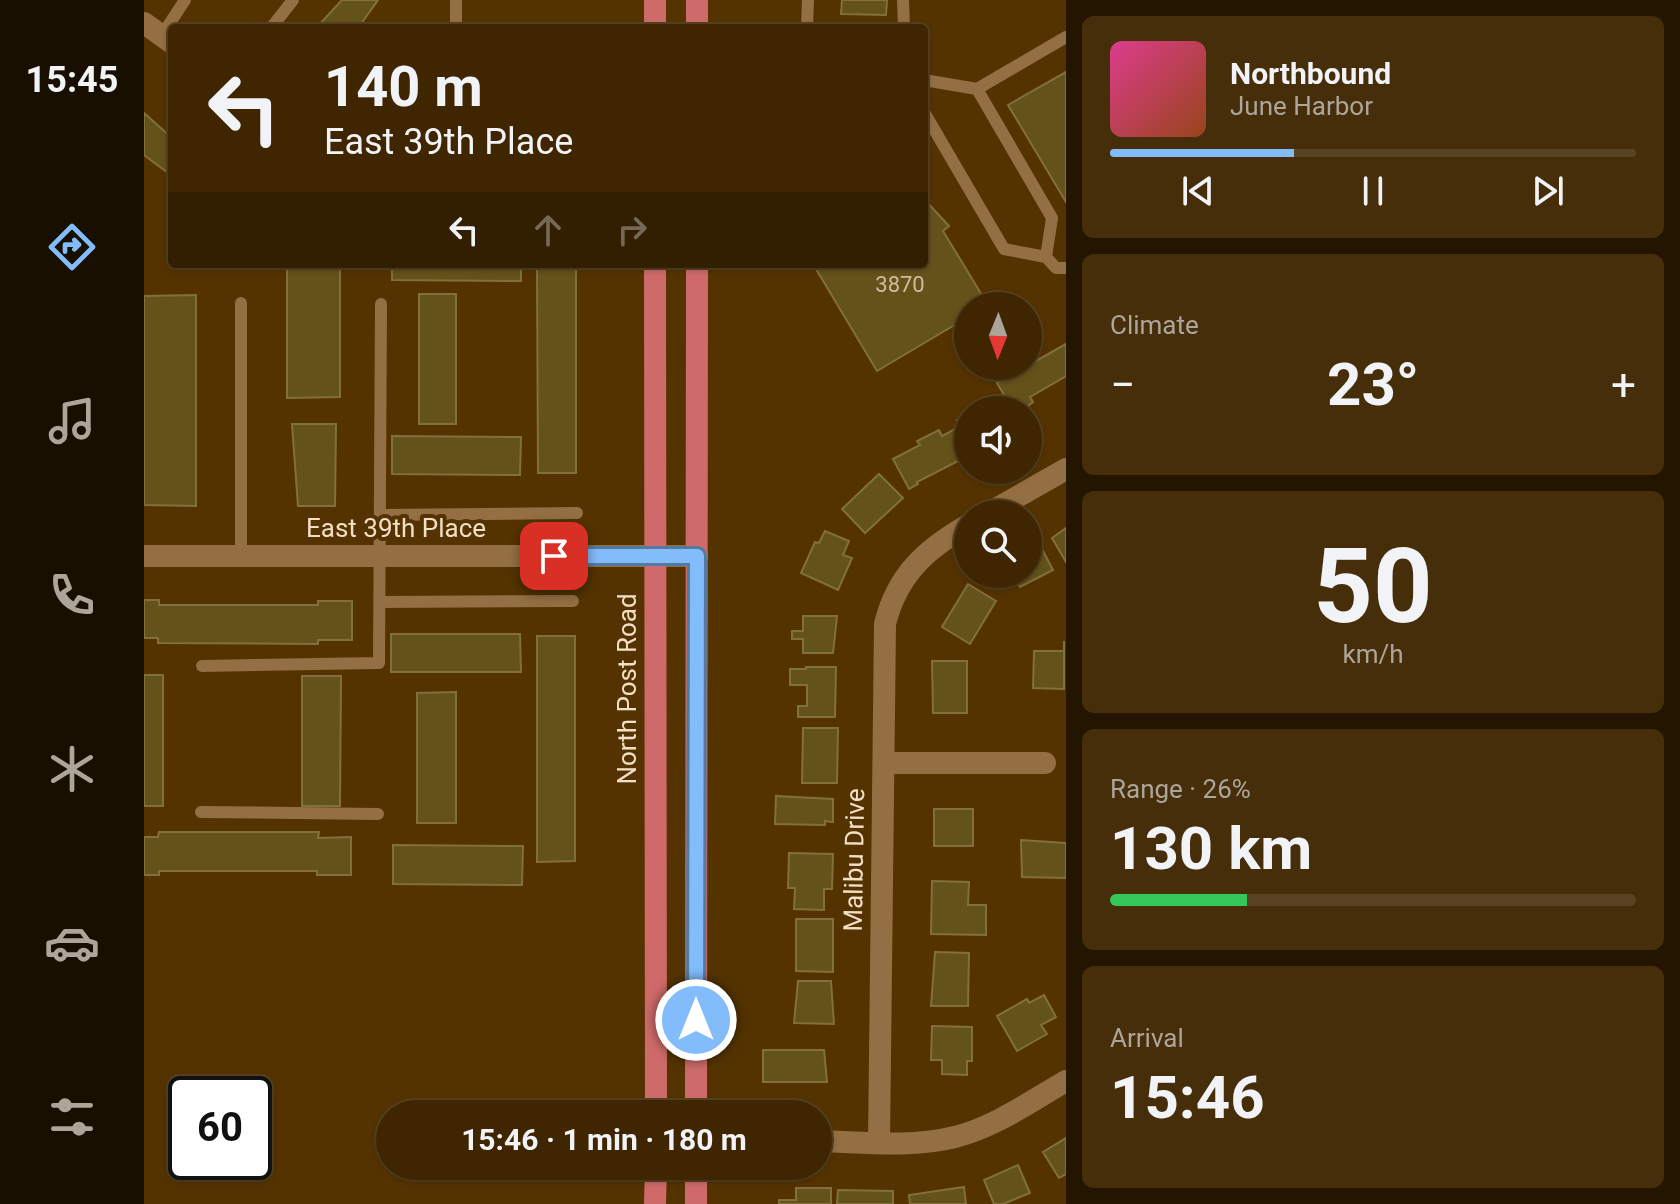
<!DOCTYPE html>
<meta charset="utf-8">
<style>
:root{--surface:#3f2600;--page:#462e0a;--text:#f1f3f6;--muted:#ada599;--line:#584322;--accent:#82bcfa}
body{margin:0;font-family:Roboto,sans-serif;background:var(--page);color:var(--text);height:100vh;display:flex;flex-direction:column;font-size:30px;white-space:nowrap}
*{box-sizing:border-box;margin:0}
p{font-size:26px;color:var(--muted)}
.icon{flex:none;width:44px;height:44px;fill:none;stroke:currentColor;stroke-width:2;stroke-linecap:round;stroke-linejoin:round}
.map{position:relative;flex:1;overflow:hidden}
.panel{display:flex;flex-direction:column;gap:16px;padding:16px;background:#231500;width:614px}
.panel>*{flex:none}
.top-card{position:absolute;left:24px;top:24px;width:760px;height:244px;border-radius:8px;box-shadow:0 2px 6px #0004,0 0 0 2px var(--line);background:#3f2600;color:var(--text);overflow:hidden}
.needle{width:52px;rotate:181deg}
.tools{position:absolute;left:810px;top:292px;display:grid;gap:16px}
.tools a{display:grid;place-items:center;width:88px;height:88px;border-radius:50%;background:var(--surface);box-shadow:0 2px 6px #0004,0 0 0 2px var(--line);font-size:40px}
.speed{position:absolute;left:24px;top:1076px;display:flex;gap:16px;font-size:40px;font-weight:700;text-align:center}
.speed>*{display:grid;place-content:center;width:104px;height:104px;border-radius:50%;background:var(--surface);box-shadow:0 2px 6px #0004,0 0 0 2px var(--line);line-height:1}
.speed .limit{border:4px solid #111;border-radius:12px;background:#fff;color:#111}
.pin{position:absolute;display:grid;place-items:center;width:68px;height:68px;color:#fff;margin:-34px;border-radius:16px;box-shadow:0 4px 12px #0006}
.me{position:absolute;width:88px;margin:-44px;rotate:0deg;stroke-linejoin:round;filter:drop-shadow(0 0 6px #0008)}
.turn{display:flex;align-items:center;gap:28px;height:168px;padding:0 24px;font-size:36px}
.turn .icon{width:104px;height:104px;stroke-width:2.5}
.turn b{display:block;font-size:56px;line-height:68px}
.lanes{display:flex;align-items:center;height:76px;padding:0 24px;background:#0003;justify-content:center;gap:40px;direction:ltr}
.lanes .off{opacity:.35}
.big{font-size:60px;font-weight:700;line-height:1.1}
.panel .tile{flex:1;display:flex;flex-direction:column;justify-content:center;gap:12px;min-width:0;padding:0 28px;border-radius:12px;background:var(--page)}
.panel .dial{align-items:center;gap:0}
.dial b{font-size:104px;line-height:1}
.song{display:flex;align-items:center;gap:24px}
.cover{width:96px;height:96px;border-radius:12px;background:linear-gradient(135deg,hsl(330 70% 55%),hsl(20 70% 35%))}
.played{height:8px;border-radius:4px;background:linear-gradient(90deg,var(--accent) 35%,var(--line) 35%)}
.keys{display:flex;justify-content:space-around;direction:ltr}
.heat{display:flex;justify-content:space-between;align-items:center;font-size:44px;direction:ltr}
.charge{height:12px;border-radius:6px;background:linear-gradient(90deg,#34c759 26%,var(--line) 0)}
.trip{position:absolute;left:232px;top:1100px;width:456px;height:80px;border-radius:40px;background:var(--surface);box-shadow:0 2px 6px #0004,0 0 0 2px var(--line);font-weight:700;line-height:80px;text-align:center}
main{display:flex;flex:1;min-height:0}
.tabs{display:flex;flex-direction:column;width:144px;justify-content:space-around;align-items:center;background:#190f00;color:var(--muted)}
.tabs .icon{width:56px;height:56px}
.tabs .current{color:var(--accent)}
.tabs b{font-size:36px;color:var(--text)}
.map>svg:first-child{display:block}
.building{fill:#64521b;stroke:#82703a;stroke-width:2}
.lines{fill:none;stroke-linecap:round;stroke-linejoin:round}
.service{stroke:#936f43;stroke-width:12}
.minor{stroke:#936f43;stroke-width:22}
.primary{stroke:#ce6b6a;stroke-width:22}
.route-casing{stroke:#547aa2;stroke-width:20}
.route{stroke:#82bcfa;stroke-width:14}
.labels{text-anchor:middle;stroke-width:8;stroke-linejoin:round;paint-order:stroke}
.number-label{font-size:22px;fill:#cfbb9c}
.street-label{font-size:26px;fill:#f3dec7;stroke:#543300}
</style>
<main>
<nav class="tabs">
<b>15:45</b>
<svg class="icon current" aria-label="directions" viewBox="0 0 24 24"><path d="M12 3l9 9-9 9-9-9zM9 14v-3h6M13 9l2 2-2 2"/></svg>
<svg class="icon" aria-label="music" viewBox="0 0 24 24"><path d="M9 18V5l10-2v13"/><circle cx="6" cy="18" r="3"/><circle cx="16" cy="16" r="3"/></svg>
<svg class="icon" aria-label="phone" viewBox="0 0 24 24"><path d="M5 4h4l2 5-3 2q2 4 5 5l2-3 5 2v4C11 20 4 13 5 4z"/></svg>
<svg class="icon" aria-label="climate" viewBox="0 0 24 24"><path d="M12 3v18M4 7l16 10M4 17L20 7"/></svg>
<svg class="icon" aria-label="car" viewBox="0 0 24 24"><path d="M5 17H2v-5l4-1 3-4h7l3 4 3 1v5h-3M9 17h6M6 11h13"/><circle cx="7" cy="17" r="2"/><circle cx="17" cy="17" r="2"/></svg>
<svg class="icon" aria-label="filters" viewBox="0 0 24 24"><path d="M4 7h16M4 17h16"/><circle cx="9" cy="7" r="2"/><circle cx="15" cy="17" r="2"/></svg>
</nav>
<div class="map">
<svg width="922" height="1204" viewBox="0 0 922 1204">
<rect width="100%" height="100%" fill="#543300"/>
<path class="building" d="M 198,0 L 234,0 L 214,28 L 172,28 Z
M 698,0 L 743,0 L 742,15 L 697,14 Z
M 922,72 L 922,202 L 864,105 Z
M 0,113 L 28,138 L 28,176 L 0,155 Z
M 780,199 L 805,226 L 799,231 L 844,305 L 824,306 L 824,317 L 733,371 L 669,264 L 780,264 Z
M 143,264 L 196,264 L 196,397 L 143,398 Z
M 248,264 L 377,264 L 377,281 L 248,280 Z
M 393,264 L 432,264 L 432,473 L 394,473 Z
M 275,294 L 312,294 L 312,424 L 275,424 Z
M 52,295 L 52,506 L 0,505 L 0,296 Z
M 922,344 L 922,376 L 886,397 L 889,402 L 879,410 L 869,410 L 853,383 Z
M 824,415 L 824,456 L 773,482 L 774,484 L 765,489 L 749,459 L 776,445 L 773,441 L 795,430 L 798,436 L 816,426 L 813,420 Z
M 148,424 L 192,424 L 191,506 L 154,506 Z
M 248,436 L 377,437 L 376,475 L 248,474 Z
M 735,474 L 759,498 L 721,533 L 698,509 Z
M 922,528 L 922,562 L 908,538 Z
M 681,531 L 705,541 L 699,555 L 708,558 L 694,590 L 657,573 L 671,542 L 675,543 Z
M 893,539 L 909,570 L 876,587 L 869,574 L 884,574 L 884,544 Z
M 824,584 L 852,601 L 826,644 L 798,627 Z
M 0,600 L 15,600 L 15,605 L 174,605 L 174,601 L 208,601 L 208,640 L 174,640 L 174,644 L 14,643 L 14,638 L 0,638 Z
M 659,616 L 693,616 L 689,653 L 659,653 L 659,639 L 648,639 L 648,631 L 659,631 Z
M 247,634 L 376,634 L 377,672 L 247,672 Z
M 393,636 L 431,636 L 431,861 L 393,862 Z
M 920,641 L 920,689 L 889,688 L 890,651 L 920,651 Z
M 788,661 L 823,661 L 823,713 L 789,713 Z
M 662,667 L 692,667 L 691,717 L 654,717 L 654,706 L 663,706 L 663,685 L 646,685 L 646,669 L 662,669 Z
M 0,675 L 19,675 L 19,806 L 0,806 Z
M 158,676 L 197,676 L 196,806 L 158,806 Z
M 312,692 L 312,823 L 273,823 L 273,693 Z
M 659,728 L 694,728 L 693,783 L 658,783 Z
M 632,796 L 689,799 L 689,822 L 681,821 L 681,825 L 631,824 Z
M 790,809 L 829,809 L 829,846 L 790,846 Z
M 15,832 L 175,832 L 174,838 L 207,837 L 207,875 L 173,875 L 173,871 L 15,871 L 15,875 L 0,875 L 0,837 L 14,837 Z
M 877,840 L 922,843 L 922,878 L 878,877 Z
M 249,845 L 379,846 L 378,885 L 249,884 Z
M 645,853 L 689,854 L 688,889 L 680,889 L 680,910 L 650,909 L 651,888 L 644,888 Z
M 788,881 L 825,882 L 824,905 L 842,905 L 842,935 L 787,934 Z
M 652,919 L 689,919 L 689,972 L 652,971 Z
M 791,952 L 825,953 L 824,1006 L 787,1006 Z
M 654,981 L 687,981 L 690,1024 L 650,1023 Z
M 900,995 L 912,1017 L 897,1025 L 903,1034 L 873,1051 L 853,1016 L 883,999 L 885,1003 Z
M 788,1026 L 828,1027 L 828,1061 L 823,1061 L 823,1075 L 798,1074 L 798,1060 L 787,1060 Z
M 619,1050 L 680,1050 L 683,1082 L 619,1082 Z
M 922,1138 L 922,1174 L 915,1178 L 899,1152 Z
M 874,1165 L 886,1193 L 859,1204 L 850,1204 L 840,1180 Z
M 820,1187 L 822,1204 L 766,1204 L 765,1195 Z
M 652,1188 L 687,1188 L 687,1204 L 635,1204 L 635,1200 L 652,1200 Z
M 694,1190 L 749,1191 L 749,1204 L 693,1204 Z"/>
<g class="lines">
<path class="service" d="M 759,0 L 760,28
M 127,28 L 149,0
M 312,28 L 312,0
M 663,28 L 664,0
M 18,35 L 41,0
M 780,80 L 833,89 L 922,37
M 780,112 L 860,249 L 902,257 L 908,218 L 833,89
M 902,257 L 912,268 L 922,268
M 236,515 L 433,513
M 97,556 L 97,303
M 236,602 L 429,601
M 58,666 L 235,663 L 237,304
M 57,812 L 234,814"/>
<path class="minor" d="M 0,23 L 28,43
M 843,514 L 922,469
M 0,556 L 553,556
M 740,763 L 901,763
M 674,1141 C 719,1142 767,1148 811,1137 C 851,1127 887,1101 922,1081
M 735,1142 L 741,624 C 753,575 782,549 824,525"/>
<path class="primary" d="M 553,0 L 553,28
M 511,28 L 511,0
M 511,264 L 512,1114
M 552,1114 L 553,264
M 552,1166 L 552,1204
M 511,1204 L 512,1166"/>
</g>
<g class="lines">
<defs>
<path id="route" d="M 410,556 L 553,556 L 552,1020"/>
</defs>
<use href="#route" class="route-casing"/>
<use href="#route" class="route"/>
</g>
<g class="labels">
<g class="number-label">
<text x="756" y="292">3870</text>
</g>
<g class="street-label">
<text x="252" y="537">East 39th Place</text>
<text transform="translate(483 689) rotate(-90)" y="9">North Post Road</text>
<text transform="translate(710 860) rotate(-89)" y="9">Malibu Drive</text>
</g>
</g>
</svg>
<div class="tools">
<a><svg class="needle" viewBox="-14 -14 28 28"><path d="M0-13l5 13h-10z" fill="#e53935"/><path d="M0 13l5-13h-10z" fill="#ada599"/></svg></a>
<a><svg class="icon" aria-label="sound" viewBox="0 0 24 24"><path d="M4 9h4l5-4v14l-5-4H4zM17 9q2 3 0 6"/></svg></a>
<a><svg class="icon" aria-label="search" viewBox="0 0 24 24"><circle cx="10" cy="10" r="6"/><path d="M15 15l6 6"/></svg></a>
</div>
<div class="speed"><div class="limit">60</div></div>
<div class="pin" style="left:410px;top:556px;background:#d93025"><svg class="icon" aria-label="arrive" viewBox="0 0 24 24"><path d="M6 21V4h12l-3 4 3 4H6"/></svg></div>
<svg class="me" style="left:552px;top:1020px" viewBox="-20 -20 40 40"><circle r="17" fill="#82bcfa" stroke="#fff" stroke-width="3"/><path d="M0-11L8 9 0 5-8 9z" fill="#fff"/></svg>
<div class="trip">15:46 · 1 min · 180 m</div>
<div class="top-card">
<div class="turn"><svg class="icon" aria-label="left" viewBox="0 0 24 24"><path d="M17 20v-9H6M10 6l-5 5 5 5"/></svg><div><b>140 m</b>East 39th Place</div></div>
<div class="lanes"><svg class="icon" aria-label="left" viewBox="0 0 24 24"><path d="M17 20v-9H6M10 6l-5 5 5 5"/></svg><svg class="icon off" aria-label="ahead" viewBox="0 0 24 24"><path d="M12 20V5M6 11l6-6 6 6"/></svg><svg class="icon off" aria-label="right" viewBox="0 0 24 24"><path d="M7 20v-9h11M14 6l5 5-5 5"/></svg></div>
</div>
</div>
<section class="panel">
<div class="tile">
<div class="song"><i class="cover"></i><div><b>Northbound</b><p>June Harbor</p></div></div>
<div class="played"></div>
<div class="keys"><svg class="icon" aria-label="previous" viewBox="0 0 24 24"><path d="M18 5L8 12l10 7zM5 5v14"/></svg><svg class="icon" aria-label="pause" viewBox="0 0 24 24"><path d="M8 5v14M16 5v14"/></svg><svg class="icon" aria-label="next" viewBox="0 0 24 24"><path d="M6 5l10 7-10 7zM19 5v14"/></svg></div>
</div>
<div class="tile"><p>Climate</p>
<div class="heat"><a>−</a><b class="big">23°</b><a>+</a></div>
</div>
<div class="tile dial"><b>50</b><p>km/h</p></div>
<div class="tile"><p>Range · 26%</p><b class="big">130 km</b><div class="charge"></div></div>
<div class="tile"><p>Arrival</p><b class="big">15:46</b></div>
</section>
</main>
